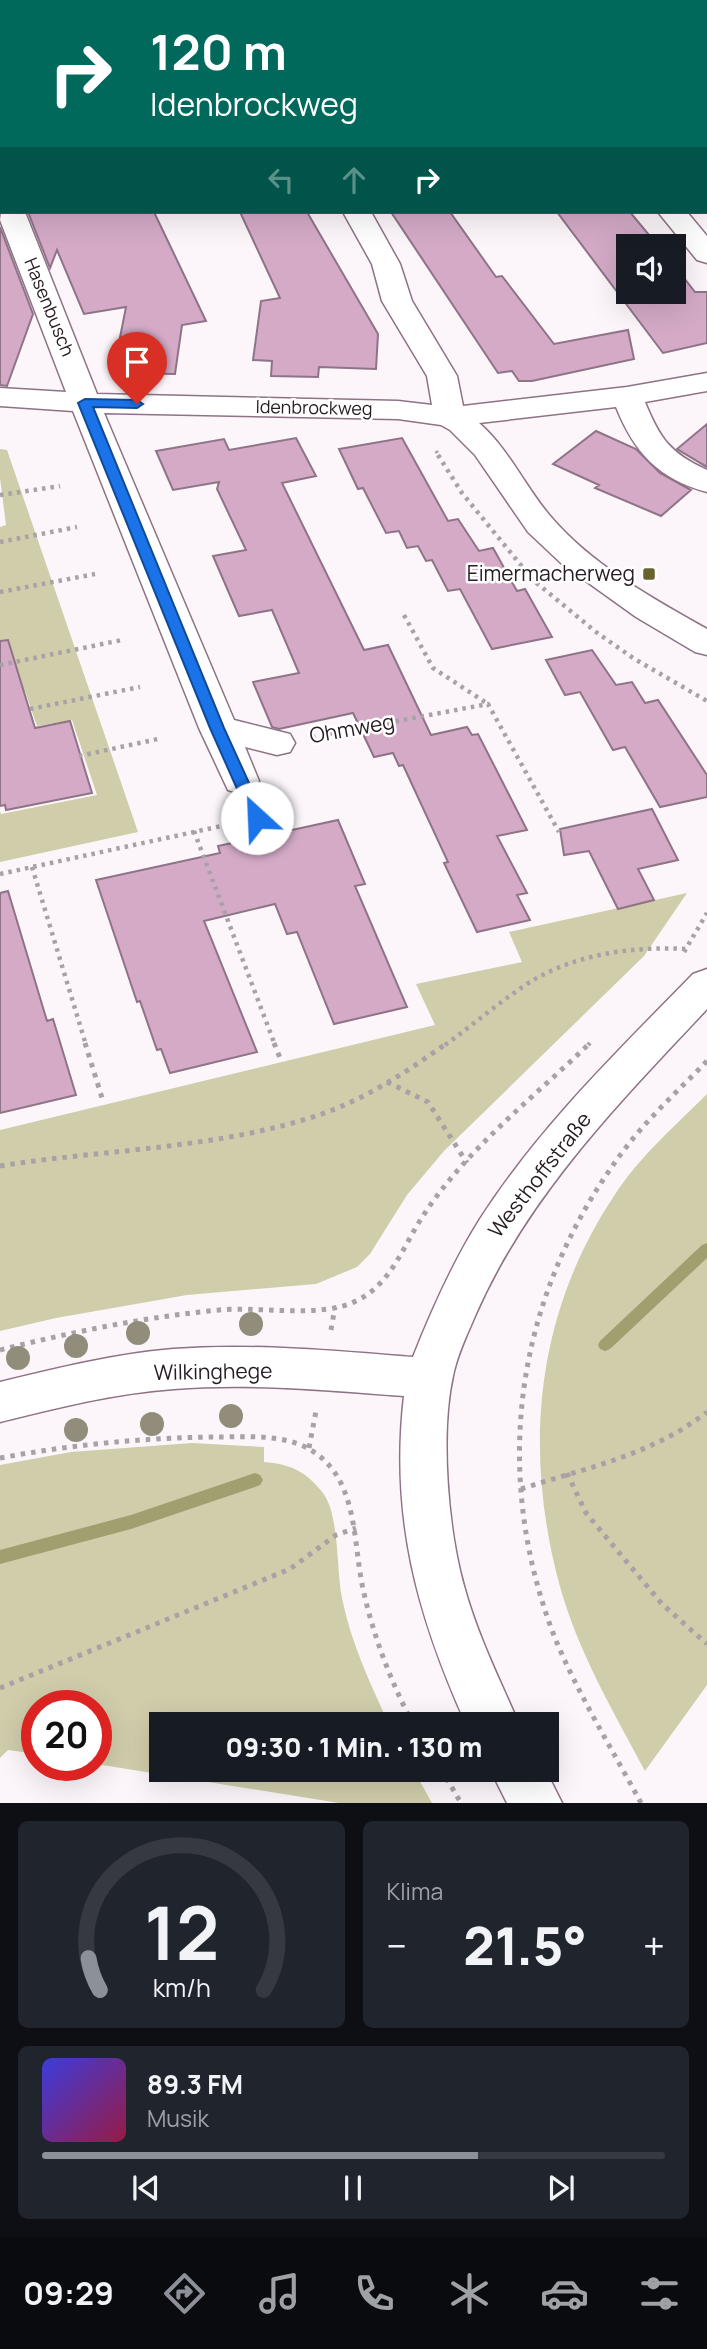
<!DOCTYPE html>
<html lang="de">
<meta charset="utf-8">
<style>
:root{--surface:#171b24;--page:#20242c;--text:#f1f3f6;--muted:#9ea1a6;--line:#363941;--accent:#8c9099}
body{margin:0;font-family:Manrope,sans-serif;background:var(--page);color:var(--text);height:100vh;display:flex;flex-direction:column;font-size:26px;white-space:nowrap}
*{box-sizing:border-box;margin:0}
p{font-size:23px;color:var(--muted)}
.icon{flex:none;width:38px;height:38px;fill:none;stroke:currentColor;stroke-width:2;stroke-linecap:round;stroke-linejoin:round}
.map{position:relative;height:1803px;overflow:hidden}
.drawer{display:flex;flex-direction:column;gap:18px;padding:18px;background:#0d0f14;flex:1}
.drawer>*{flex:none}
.top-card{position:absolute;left:0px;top:0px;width:707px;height:214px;box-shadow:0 7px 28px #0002;background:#00695c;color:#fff;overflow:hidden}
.tools{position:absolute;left:616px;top:234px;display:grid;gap:14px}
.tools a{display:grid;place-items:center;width:70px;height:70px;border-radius:0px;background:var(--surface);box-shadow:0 7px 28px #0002;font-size:35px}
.speed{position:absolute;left:21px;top:1690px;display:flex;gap:14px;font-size:35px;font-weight:700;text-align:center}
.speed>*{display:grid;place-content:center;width:91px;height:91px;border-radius:50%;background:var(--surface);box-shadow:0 7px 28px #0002;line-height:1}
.speed .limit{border:10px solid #d22;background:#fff;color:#111}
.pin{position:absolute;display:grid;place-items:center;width:60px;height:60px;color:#fff;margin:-72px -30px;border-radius:50% 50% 50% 0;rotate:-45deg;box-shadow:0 0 7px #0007}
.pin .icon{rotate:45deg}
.me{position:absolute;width:77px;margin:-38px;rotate:335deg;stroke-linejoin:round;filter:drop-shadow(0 0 5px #0008)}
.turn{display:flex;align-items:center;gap:24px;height:147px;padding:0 35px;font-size:32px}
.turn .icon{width:91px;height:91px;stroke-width:2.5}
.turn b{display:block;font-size:49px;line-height:60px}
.lanes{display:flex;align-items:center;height:66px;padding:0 35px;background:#0003;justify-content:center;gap:35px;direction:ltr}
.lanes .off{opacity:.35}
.big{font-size:52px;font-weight:800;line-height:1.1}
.drawer .card{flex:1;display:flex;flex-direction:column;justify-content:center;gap:10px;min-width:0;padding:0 24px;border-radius:10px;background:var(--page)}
.drawer .dial{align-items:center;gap:0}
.dial svg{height:182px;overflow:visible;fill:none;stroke:var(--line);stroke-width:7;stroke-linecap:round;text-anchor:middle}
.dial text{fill:var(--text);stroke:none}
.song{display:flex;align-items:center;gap:21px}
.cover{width:84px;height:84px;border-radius:10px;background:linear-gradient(135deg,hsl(240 70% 55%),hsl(340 70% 35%))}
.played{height:7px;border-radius:4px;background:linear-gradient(90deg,var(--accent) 70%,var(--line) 70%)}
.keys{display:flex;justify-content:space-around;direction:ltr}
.heat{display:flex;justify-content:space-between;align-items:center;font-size:38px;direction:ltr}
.drawer .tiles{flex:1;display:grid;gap:18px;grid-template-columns:1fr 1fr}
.card:last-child{grid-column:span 2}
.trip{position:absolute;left:149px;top:1712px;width:410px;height:70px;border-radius:0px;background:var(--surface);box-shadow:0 7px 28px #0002;font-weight:800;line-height:70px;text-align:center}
.tabs{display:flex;height:112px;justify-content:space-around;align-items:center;background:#090b0e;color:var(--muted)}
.tabs .icon{width:49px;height:49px}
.tabs .on{color:var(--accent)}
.tabs b{font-size:32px;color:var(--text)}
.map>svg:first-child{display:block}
.green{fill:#cfcdaa}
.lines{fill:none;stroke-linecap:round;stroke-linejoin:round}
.stream{fill:#a19e70;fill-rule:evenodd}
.building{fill:#d4aac7;stroke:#8f7387;stroke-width:2}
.service-casing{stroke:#8e7285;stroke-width:3}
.minor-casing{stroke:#8e7285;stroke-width:3}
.tertiary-casing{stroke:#8e7285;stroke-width:3}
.path-far2{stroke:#a9a1a6;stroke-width:3.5;stroke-dasharray:2.5 3.5;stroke-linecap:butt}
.path-far1{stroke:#a9a1a6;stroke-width:4.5;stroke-dasharray:3.5 5;stroke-linecap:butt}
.path{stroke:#a9a1a6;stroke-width:5;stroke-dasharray:4.5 6;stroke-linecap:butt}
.service{fill:#fff;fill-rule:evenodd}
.minor{fill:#fff;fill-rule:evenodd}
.tertiary{fill:#fff;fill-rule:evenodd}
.tree{fill:#928d7a}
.route{fill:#1a73e8;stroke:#114b97;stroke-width:2}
.poi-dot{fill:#67622f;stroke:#fff;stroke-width:2.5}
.labels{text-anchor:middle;stroke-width:5;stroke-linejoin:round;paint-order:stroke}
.far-street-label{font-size:18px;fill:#271c23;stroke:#fff}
.poi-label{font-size:21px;fill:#271c23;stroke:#fff;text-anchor:end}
.street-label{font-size:21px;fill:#271c23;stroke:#fff}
</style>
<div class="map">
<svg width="707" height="1803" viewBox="0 0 707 1803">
<rect width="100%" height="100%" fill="#fcf6fa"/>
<path class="green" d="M 0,449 L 7,450 L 138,832 L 0,862 L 0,811 L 1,814 L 97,795 L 72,720 L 37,726 L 25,691 L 13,693 L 0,651 L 0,527 L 6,525 L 0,478 Z
M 687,893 L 644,956 L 444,1151 L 407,1195 L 370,1254 L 357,1267 L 316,1284 L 187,1295 L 56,1318 L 0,1331 L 0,1130 L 435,1025 L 416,984 L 522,962 L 509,932 Z
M 707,1094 L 707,1685 L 645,1771 C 613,1711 577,1650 559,1583 C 523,1448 536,1313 614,1196 C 638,1158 675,1126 707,1094 Z
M 192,1443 L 264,1447 L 264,1462 C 290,1464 306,1471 323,1493 C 340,1516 336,1570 342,1598 C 351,1643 370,1683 389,1724 L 161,1724 L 161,1769 L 413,1769 L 432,1803 L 339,1803 L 96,1764 L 96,1706 L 37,1706 L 37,1754 L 8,1750 L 0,1758 L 0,1465 L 71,1452 Z"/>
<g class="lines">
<path class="stream" d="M 707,1243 L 707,1258 L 610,1349 L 605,1351 L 600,1349 L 598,1345 L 600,1341 L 702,1245 Z
M 255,1473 L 260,1475 L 263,1480 L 260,1485 L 255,1487 L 131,1529 L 0,1564 L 0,1550 L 131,1515 Z"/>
</g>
<path class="building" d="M 28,212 L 154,212 L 206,321 L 182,325 L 175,374 L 113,373 L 126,307 L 84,314 L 57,250 L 50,268 Z
M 240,212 L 307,212 L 378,334 L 376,369 L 319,367 L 318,377 L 271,376 L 272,361 L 253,360 L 261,301 L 280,298 Z
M 391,212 L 450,212 L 496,277 L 502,276 L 554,344 L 628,330 L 634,359 L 532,381 L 519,381 L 512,371 L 498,373 Z
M 557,212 L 630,212 L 659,247 L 628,247 L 628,292 L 674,292 L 674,265 L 695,292 L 707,292 L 707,343 L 663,353 Z
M 0,227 L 33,314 L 7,386 L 0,385 Z
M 707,424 L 707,467 L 677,449 Z
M 596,431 L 636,449 L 660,473 L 691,490 L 661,516 L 595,488 L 599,485 L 553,464 Z
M 296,438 L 316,476 L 282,483 L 364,650 L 388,645 L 431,735 L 467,727 L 472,735 L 478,734 L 527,830 L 497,836 L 527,893 L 517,895 L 530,920 L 477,932 L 444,863 L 448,862 L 403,765 L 399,766 L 393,753 L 374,757 L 353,713 L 279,729 L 272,727 L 253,682 L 299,673 L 272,610 L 239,616 L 213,556 L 246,550 L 217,489 L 219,482 L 173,490 L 156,451 L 224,439 L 229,450 Z
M 402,438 L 448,521 L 458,519 L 479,551 L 493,548 L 517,591 L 525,589 L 552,637 L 492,649 L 460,589 L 448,591 L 432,560 L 426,561 L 418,546 L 407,548 L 399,531 L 386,533 L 363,488 L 358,489 L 339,449 Z
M 8,640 L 35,728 L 70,721 L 92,793 L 6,810 L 5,805 L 0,806 L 0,641 Z
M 592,650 L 616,685 L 632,682 L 645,703 L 658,700 L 707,775 L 707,797 L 660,807 L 625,747 L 613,750 L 580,692 L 565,695 L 546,660 Z
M 652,809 L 678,860 L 638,869 L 654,900 L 618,909 L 589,851 L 564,855 L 560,829 Z
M 338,820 L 365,884 L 355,886 L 407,1007 L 334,1024 L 297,932 L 287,934 L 275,904 L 204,921 L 257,1052 L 170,1073 L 161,1049 L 157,1050 L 140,1001 L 137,1002 L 96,880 L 220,853 L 218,846 Z
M 8,891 L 47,1021 L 53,1019 L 76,1095 L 0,1113 L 0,893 Z"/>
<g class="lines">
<defs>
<path id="service" d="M 241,775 L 247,777 L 250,781 L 266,818 L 264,823 L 250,823 L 248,818 L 232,781 L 235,777 Z"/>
<path id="minor" d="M 238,0 L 262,0 L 263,2 L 239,2 Z
M 442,0 L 467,0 L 468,2 L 443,2 Z
M 2,206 L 2,212 L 25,212 L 97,394 L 398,401 L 432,405 L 427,376 L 382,301 L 372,264 L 343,212 L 371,212 L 400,264 L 412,301 L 457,376 L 463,406 L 627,387 L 707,373 L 707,391 L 645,402 C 660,439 670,453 707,470 L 707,492 C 658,479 634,452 616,407 L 479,423 C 509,449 525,487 551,517 C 592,565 652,598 707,629 L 707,655 L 695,652 L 636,617 L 562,564 L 528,532 L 475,455 L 450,430 L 441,425 L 398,419 L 104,413 L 234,720 L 290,734 L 295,743 L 290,752 L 277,755 L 245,747 L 259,781 L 254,790 L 241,794 L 228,790 L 199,728 L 73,411 L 0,406 L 0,388 L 66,392 L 0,220 Z
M 658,212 L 687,212 L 707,236 L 707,263 L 697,260 Z"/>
<path id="tertiary" d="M 707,969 L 707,1009 C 619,1103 527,1196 475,1316 C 467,1335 457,1355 453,1376 C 440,1434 448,1529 464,1586 C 477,1634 499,1678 519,1724 L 466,1724 C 417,1615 390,1517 404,1396 C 327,1390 250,1383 174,1389 C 115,1393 57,1408 0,1422 L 0,1382 C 57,1368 114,1354 173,1349 C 253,1343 333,1351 413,1357 C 432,1309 453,1262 480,1219 C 539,1127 618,1051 693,974 Z
M 490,1769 L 545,1769 L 562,1803 L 507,1803 Z"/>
</defs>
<use href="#service" class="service-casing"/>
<use href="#minor" class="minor-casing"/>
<use href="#tertiary" class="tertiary-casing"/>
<path class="path-far2" d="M 436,451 L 440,457"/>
<path class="path-far1" d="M 438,455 L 462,493 L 533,580 L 596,632 L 633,658 L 707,701
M 0,495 L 60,486
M 0,542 L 77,527
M 0,592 L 95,574
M 404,615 L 433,668 L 488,704
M 0,665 L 122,640
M 30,709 L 140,687
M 312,737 L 488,704 L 559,832
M 79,756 L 158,739
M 194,831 L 275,1045
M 32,867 L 86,1045
M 0,874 L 226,825
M 684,952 L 707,913
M 445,1045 C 473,1025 498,1003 527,984 C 573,954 633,946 687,949
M 588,1045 L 590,1043"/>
<path class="path" d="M 85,1043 L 103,1101
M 274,1043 L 280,1058
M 387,1082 L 428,1102 L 467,1163
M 0,1166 C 106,1149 219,1149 322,1114 C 367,1098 408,1071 447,1043
M 331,1330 L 335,1307
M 0,1350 C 72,1332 145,1317 219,1310 C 261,1306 319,1319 356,1301 C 390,1285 402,1249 421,1219 C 464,1151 532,1099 590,1043
M 309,1448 L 316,1411
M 0,1458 C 70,1445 140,1438 212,1437 C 241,1437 274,1434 301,1445 C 322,1454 336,1470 344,1490 C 356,1520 356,1553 362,1584 C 372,1633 390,1680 413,1724
M 567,1473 L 586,1513 L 662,1604 L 707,1644
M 521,1489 C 586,1468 652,1455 707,1412
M 0,1688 L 290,1569 L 336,1535 L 356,1528
M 441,1769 L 461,1803
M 641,1803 C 612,1749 575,1689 553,1633 C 490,1466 517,1292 624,1150 C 648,1118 679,1090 707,1061"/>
<use href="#service" class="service"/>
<use href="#minor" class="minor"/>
<use href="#tertiary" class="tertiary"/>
</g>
<g class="tree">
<circle cx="251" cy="1324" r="12"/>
<circle cx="138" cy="1333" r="12"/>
<circle cx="76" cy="1346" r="12"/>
<circle cx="18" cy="1358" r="12"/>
<circle cx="231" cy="1416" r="12"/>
<circle cx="152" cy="1424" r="12"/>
<circle cx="76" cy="1430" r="12"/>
</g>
<path class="route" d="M 85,399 L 137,400 L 143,404 L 137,408 L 93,407 L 224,728 L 265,818 L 263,822 L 257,823 L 250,818 L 210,728 L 78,403 Z"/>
<rect class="poi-dot" x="642" y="567" width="14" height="14" rx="3.5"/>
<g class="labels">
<g class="far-street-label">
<text transform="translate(49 307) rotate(68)" y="6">Hasenbusch</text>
<text transform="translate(314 408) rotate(1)" y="6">Idenbrockweg</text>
</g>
<g class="poi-label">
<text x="635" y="581">Eimermacherweg</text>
</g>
<g class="street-label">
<text transform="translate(352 729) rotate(-10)" y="7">Ohmweg</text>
<text transform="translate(540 1175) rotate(-52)" y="7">Westhoffstraße</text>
<text transform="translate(213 1372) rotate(-1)" y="7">Wilkinghege</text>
</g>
</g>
</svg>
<div class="tools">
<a><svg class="icon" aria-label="sound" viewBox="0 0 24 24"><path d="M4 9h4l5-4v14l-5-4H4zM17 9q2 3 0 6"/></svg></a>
</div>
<div class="speed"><div class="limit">20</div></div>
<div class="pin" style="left:137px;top:404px;background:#d93025"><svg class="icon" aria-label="arrive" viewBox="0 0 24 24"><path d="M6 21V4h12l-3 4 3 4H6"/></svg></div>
<svg class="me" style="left:257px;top:818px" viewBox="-20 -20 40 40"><circle r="19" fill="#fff"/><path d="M0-13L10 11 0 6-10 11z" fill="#1a73e8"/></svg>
<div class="trip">09:30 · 1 Min. · 130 m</div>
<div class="top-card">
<div class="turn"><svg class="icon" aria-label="right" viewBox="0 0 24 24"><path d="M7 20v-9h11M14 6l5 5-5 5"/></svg><div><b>120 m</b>Idenbrockweg</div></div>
<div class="lanes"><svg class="icon off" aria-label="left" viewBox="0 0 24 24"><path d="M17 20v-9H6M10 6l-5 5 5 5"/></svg><svg class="icon off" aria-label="ahead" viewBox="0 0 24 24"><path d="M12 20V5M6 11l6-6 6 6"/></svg><svg class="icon" aria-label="right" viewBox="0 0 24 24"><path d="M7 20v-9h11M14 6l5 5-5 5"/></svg></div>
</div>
</div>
<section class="drawer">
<div class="tiles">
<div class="card dial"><svg viewBox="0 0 100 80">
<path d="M14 69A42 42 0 1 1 86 69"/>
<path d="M14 69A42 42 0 0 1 9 55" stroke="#8c9099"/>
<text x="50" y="56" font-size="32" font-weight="700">12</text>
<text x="50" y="72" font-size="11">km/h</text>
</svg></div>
<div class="card"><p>Klima</p>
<div class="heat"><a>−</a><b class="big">21.5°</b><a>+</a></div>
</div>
<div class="card">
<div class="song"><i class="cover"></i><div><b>89.3 FM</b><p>Musik</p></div></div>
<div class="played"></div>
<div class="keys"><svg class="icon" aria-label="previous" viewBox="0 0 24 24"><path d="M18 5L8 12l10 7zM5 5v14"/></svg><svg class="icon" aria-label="pause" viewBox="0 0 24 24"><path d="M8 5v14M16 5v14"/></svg><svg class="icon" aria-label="next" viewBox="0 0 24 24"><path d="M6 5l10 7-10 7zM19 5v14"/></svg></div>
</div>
</div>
</section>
<nav class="tabs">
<b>09:29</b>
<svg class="icon on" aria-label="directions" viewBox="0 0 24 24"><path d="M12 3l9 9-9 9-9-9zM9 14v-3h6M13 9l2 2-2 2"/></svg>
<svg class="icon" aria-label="music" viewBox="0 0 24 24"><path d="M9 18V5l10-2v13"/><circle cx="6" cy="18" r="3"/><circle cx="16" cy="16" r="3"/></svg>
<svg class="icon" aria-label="phone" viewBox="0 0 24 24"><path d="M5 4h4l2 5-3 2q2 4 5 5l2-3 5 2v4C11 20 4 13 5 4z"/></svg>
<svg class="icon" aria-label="climate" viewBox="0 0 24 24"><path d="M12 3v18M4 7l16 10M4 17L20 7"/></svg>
<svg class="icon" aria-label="car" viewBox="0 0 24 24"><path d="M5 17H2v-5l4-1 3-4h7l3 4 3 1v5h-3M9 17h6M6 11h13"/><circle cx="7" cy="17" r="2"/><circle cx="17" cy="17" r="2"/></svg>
<svg class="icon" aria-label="filters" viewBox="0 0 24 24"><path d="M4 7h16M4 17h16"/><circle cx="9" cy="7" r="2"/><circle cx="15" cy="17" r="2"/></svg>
</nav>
